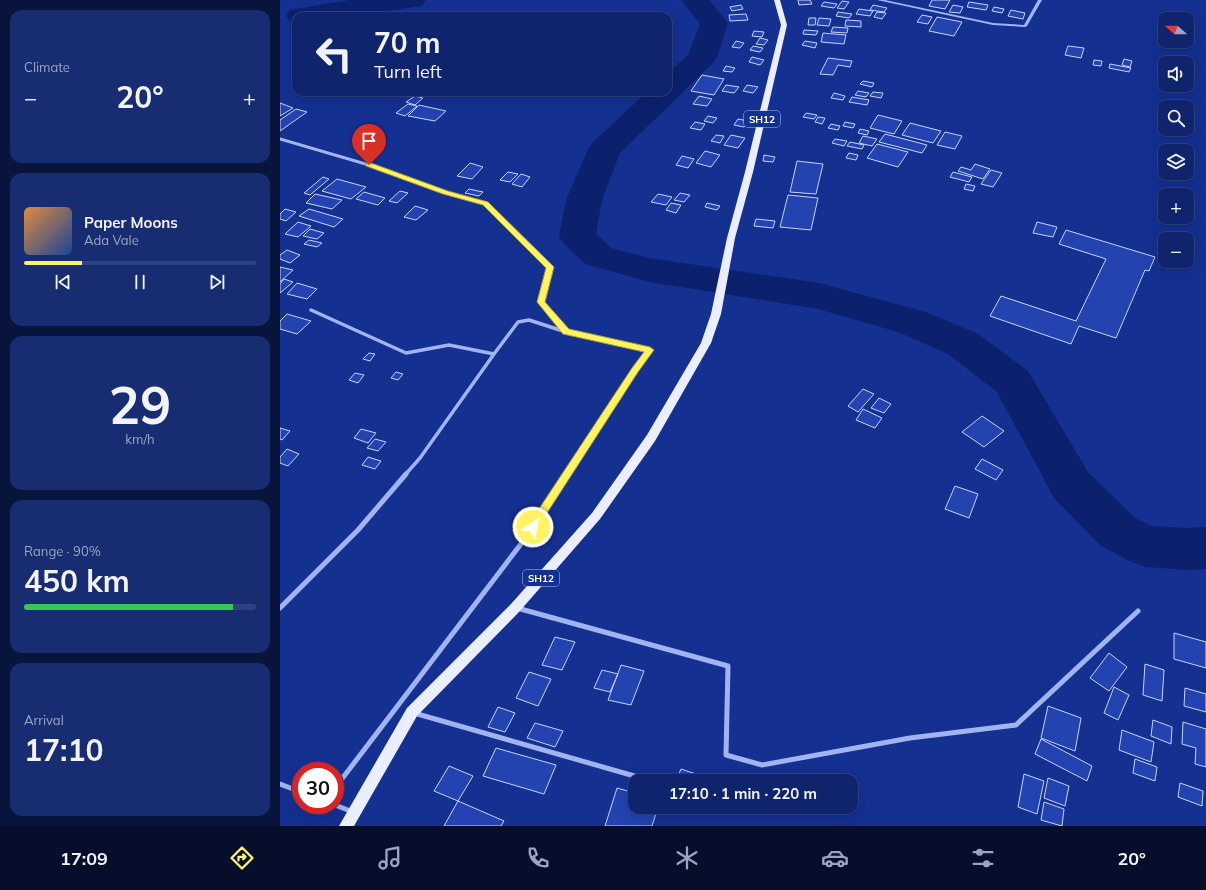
<!DOCTYPE html>
<meta charset="utf-8">
<style>
:root{--surface:#0f246d;--page:#182c72;--text:#f1f3f6;--muted:#9ba4c2;--line:#2f4180;--accent:#fff361}
body{margin:0;font-family:Mulish,sans-serif;background:var(--page);color:var(--text);height:100vh;display:flex;flex-direction:column;font-size:15px;white-space:nowrap}
*{box-sizing:border-box;margin:0}
p{font-size:13px;color:var(--muted)}
.icon{flex:none;width:22px;height:22px;fill:none;stroke:currentColor;stroke-width:2;stroke-linecap:round;stroke-linejoin:round}
.map{position:relative;flex:1;overflow:hidden}
.sheet{display:flex;flex-direction:column;gap:10px;padding:10px;background:#08143c;width:280px}
.sheet>*{flex:none}
.hud{position:absolute;left:12px;top:12px;width:380px;height:84px;border-radius:12px;box-shadow:0 4px 16px #0002,0 0 0 1px var(--line);background:#0f246d;color:var(--text);overflow:hidden}
.needle{width:26px;rotate:291deg}
.tools{position:absolute;left:878px;top:12px;display:grid;gap:8px}
.tools a{display:grid;place-items:center;width:36px;height:36px;border-radius:8px;background:var(--surface);box-shadow:0 4px 16px #0002,0 0 0 1px var(--line);font-size:20px}
.speed{position:absolute;left:12px;top:762px;display:flex;gap:8px;font-size:20px;font-weight:700;text-align:center}
.speed>*{display:grid;place-content:center;width:52px;height:52px;border-radius:50%;background:var(--surface);box-shadow:0 4px 16px #0002,0 0 0 1px var(--line);line-height:1}
.speed .limit{border:6px solid #d22;background:#fff;color:#111}
.pin{position:absolute;display:grid;place-items:center;width:34px;height:34px;color:#fff;margin:-41px -17px;border-radius:50% 50% 50% 0;rotate:-45deg;box-shadow:0 0 4px #0007}
.pin .icon{rotate:45deg}
.me{position:absolute;width:44px;margin:-22px;rotate:33deg;stroke-linejoin:round;filter:drop-shadow(0 0 3px #0008)}
.turn{display:flex;align-items:center;gap:14px;height:84px;padding:0 16px;font-size:18px}
.turn .icon{width:52px;height:52px;stroke-width:2.5}
.turn b{display:block;font-size:28px;line-height:34px}
.big{font-size:30px;font-weight:700;line-height:1.1}
.sheet .card{flex:1;display:flex;flex-direction:column;justify-content:center;gap:6px;min-width:0;padding:0 14px;border-radius:12px;background:var(--page)}
.sheet .dial{align-items:center;gap:0}
.dial b{font-size:52px;line-height:1}
.song{display:flex;align-items:center;gap:12px}
.cover{width:48px;height:48px;border-radius:6px;background:linear-gradient(135deg,hsl(30 70% 55%),hsl(220 70% 35%))}
.played{height:4px;border-radius:2px;background:linear-gradient(90deg,var(--accent) 25%,var(--line) 25%)}
.keys{display:flex;justify-content:space-around;direction:ltr}
.heat{display:flex;justify-content:space-between;align-items:center;font-size:22px;direction:ltr}
.charge{height:6px;border-radius:3px;background:linear-gradient(90deg,#34c759 90%,var(--line) 0)}
.trip{position:absolute;left:348px;top:774px;width:230px;height:40px;border-radius:12px;background:var(--surface);box-shadow:0 4px 16px #0002,0 0 0 1px var(--line);font-weight:700;line-height:40px;text-align:center}
.dock{display:flex;height:64px;justify-content:space-around;align-items:center;background:#060e2c;color:var(--muted)}
.dock .icon{width:28px;height:28px}
.dock .selected{color:var(--accent)}
.dock b{font-size:18px;color:var(--text)}
main{display:flex;flex:1;min-height:0}
.map>svg:first-child{display:block}
.lines{fill:none;stroke-linecap:round;stroke-linejoin:round}
.river{fill:#0c216e;fill-rule:evenodd}
.building{fill:#2243b0;stroke:#c8d4fc}
.minor-far2{stroke:#a1b4f1;stroke-width:3}
.minor-far1{stroke:#a1b4f1;stroke-width:3.5}
.minor{stroke:#a1b4f1;stroke-width:5}
.tertiary{fill:#a1b4f1;fill-rule:evenodd}
.primary{fill:#ebeeff;fill-rule:evenodd}
.route{fill:#fff361;stroke:#a69e3f}
.labels{text-anchor:middle;stroke-width:4;stroke-linejoin:round;paint-order:stroke}
.shield{fill:#143091;stroke:#b8c1de;stroke-width:1}
.shield-label{font-size:10px;font-weight:bold;fill:#fff}
</style>
<main>
<section class="sheet">
<div class="card"><p>Climate</p>
<div class="heat"><a>−</a><b class="big">20°</b><a>+</a></div>
</div>
<div class="card">
<div class="song"><i class="cover"></i><div><b>Paper Moons</b><p>Ada Vale</p></div></div>
<div class="played"></div>
<div class="keys"><svg class="icon" aria-label="previous" viewBox="0 0 24 24"><path d="M18 5L8 12l10 7zM5 5v14"/></svg><svg class="icon" aria-label="pause" viewBox="0 0 24 24"><path d="M8 5v14M16 5v14"/></svg><svg class="icon" aria-label="next" viewBox="0 0 24 24"><path d="M6 5l10 7-10 7zM19 5v14"/></svg></div>
</div>
<div class="card dial"><b>29</b><p>km/h</p></div>
<div class="card"><p>Range · 90%</p><b class="big">450 km</b><div class="charge"></div></div>
<div class="card"><p>Arrival</p><b class="big">17:10</b></div>
</section>
<div class="map">
<svg width="926" height="826" viewBox="0 0 926 826">
<rect width="100%" height="100%" fill="#143091"/>
<g class="lines">
<path class="river" d="M 69,0 L 146,0 L 142,6 L 72,16 L 16,16 L 16,23 L 10,22 L 6,16 L 10,10 Z
M 401,0 L 429,0 L 448,23 L 437,58 L 432,64 L 340,153 L 322,200 L 316,233 L 331,248 L 369,258 L 539,283 L 646,312 L 698,334 L 748,371 L 808,472 L 855,518 L 872,526 L 907,528 L 926,527 L 926,569 L 907,570 L 866,567 L 849,561 L 821,546 L 774,498 L 717,392 L 668,354 L 618,332 L 538,309 L 369,282 L 305,264 L 284,244 L 279,236 L 286,200 L 308,149 L 313,142 L 367,92 L 388,92 L 388,73 L 408,55 L 420,24 Z"/>
</g>
<path class="building" d="M 518,0 L 530,0 L 532,4 L 519,5 Z
M 652,0 L 670,0 L 665,9 L 649,6 Z
M 562,1 L 569,2 L 564,9 L 557,8 Z
M 544,2 L 557,4 L 554,8 L 541,6 Z
M 689,2 L 708,5 L 706,10 L 687,7 Z
M 461,5 L 463,9 L 452,11 L 450,7 Z
M 593,5 L 607,8 L 604,12 L 590,10 Z
M 673,5 L 683,7 L 680,13 L 669,12 Z
M 714,7 L 724,9 L 722,13 L 712,11 Z
M 579,9 L 593,11 L 590,16 L 576,14 Z
M 731,10 L 745,13 L 743,19 L 728,16 Z
M 558,12 L 572,14 L 569,18 L 556,16 Z
M 597,12 L 606,13 L 602,19 L 594,17 Z
M 466,14 L 468,20 L 450,21 L 449,15 Z
M 642,15 L 652,17 L 648,24 L 637,22 Z
M 657,17 L 682,22 L 674,36 L 649,31 Z
M 529,18 L 536,18 L 535,25 L 528,25 Z
M 539,18 L 551,19 L 549,26 L 537,25 Z
M 566,20 L 581,21 L 581,27 L 565,26 Z
M 553,27 L 568,28 L 567,33 L 551,32 Z
M 524,30 L 538,31 L 536,35 L 523,34 Z
M 474,31 L 484,32 L 482,37 L 472,36 Z
M 543,33 L 566,35 L 564,44 L 541,42 Z
M 480,38 L 488,40 L 484,45 L 476,44 Z
M 456,41 L 464,43 L 460,48 L 452,47 Z
M 525,41 L 537,43 L 535,48 L 522,45 Z
M 473,46 L 483,48 L 480,52 L 470,50 Z
M 788,46 L 804,48 L 801,58 L 785,55 Z
M 472,57 L 484,60 L 480,65 L 469,62 Z
M 548,58 L 572,61 L 570,67 L 558,65 L 553,75 L 540,74 Z
M 844,59 L 852,61 L 850,67 L 842,65 Z
M 814,60 L 822,61 L 821,66 L 813,65 Z
M 830,64 L 851,68 L 849,72 L 829,68 Z
M 446,66 L 455,68 L 452,72 L 443,71 Z
M 422,75 L 444,79 L 434,95 L 411,91 Z
M 583,81 L 594,83 L 592,87 L 580,84 Z
M 446,85 L 459,87 L 454,93 L 442,91 Z
M 467,85 L 478,87 L 473,93 L 463,91 Z
M 578,91 L 589,93 L 586,97 L 575,95 Z
M 593,92 L 603,93 L 601,98 L 590,96 Z
M 554,93 L 565,96 L 563,100 L 551,98 Z
M 135,96 L 143,98 L 135,105 L 126,102 Z
M 419,96 L 432,99 L 427,106 L 413,104 Z
M 572,97 L 589,100 L 587,105 L 569,102 Z
M 0,104 L 0,103 L 13,108 L 0,116 Z
M 128,104 L 137,106 L 125,116 L 116,113 Z
M 139,105 L 166,111 L 155,121 L 128,116 Z
M 16,109 L 27,112 L 0,131 L 0,120 Z
M 526,113 L 537,115 L 534,119 L 523,117 Z
M 598,115 L 622,121 L 614,134 L 590,128 Z
M 428,116 L 437,118 L 433,123 L 424,121 Z
M 538,117 L 545,118 L 542,124 L 535,122 Z
M 458,119 L 468,121 L 464,127 L 454,125 Z
M 415,122 L 425,124 L 421,130 L 410,128 Z
M 565,122 L 575,124 L 573,128 L 563,126 Z
M 630,123 L 661,131 L 653,143 L 622,135 Z
M 551,124 L 560,126 L 558,130 L 548,128 Z
M 580,129 L 589,131 L 587,135 L 578,133 Z
M 665,132 L 682,136 L 675,149 L 657,145 Z
M 605,134 L 647,145 L 642,153 L 599,142 Z
M 436,135 L 444,136 L 440,143 L 431,141 Z
M 451,135 L 465,138 L 458,148 L 444,145 Z
M 583,136 L 597,139 L 592,146 L 579,143 Z
M 555,139 L 567,141 L 564,146 L 552,143 Z
M 570,142 L 584,145 L 582,149 L 567,146 Z
M 597,144 L 628,152 L 618,167 L 587,158 Z
M 425,151 L 440,155 L 431,167 L 416,163 Z
M 569,153 L 578,155 L 576,160 L 566,158 Z
M 484,155 L 495,157 L 493,162 L 483,161 Z
M 402,156 L 414,159 L 408,168 L 396,165 Z
M 517,161 L 543,164 L 536,194 L 510,192 Z
M 190,163 L 203,167 L 192,179 L 177,176 Z
M 695,164 L 710,169 L 703,179 L 678,171 L 681,167 L 691,170 Z
M 711,170 L 722,173 L 713,187 L 701,184 Z
M 228,172 L 238,174 L 230,182 L 220,180 Z
M 673,172 L 692,177 L 689,182 L 670,177 Z
M 241,174 L 250,177 L 242,187 L 232,184 Z
M 43,177 L 49,179 L 30,195 L 24,193 Z
M 57,179 L 86,187 L 71,199 L 42,191 Z
M 686,184 L 695,186 L 693,191 L 684,189 Z
M 189,189 L 203,192 L 199,196 L 185,193 Z
M 120,191 L 128,193 L 117,203 L 109,201 Z
M 84,192 L 105,198 L 98,205 L 76,199 Z
M 400,193 L 410,195 L 404,202 L 394,200 Z
M 35,194 L 62,200 L 52,209 L 26,203 Z
M 378,194 L 392,197 L 386,205 L 371,202 Z
M 508,195 L 538,198 L 531,230 L 500,227 Z
M 391,203 L 401,205 L 396,213 L 386,210 Z
M 427,203 L 440,206 L 437,210 L 425,207 Z
M 135,206 L 148,210 L 136,220 L 124,217 Z
M 5,209 L 16,212 L 6,221 L 0,219 L 0,214 Z
M 29,209 L 63,219 L 54,227 L 19,216 Z
M 476,219 L 495,221 L 493,228 L 474,226 Z
M 18,222 L 31,226 L 18,237 L 5,234 Z
M 757,222 L 777,227 L 773,237 L 753,233 Z
M 30,229 L 44,233 L 37,239 L 23,236 Z
M 786,230 L 875,257 L 869,271 L 865,270 L 836,338 L 799,326 L 791,344 L 710,316 L 721,296 L 796,321 L 826,259 L 779,244 Z
M 29,240 L 42,243 L 37,247 L 24,244 Z
M 7,250 L 20,255 L 10,263 L 0,259 L 0,255 Z
M 0,267 L 13,270 L 0,282 Z
M 4,279 L 13,282 L 0,293 L 0,284 Z
M 17,283 L 37,289 L 27,299 L 7,294 Z
M 7,314 L 31,321 L 17,334 L 0,329 L 0,321 Z
M 89,353 L 95,354 L 90,361 L 83,359 Z
M 116,372 L 123,374 L 118,380 L 111,378 Z
M 75,373 L 84,375 L 78,383 L 69,380 Z
M 583,389 L 594,394 L 578,412 L 568,406 Z
M 599,398 L 611,404 L 604,413 L 591,408 Z
M 583,409 L 602,418 L 595,428 L 576,420 Z
M 702,416 L 724,431 L 704,447 L 682,432 Z
M 0,428 L 10,431 L 2,440 L 0,439 Z
M 81,429 L 96,433 L 88,443 L 74,438 Z
M 95,439 L 106,442 L 98,451 L 87,448 Z
M 7,449 L 19,454 L 8,466 L 0,463 L 0,457 Z
M 88,457 L 101,461 L 95,469 L 82,465 Z
M 702,459 L 723,470 L 716,480 L 695,469 Z
M 675,486 L 698,494 L 689,518 L 665,509 Z
M 894,633 L 926,642 L 926,668 L 894,659 Z
M 275,637 L 295,642 L 282,670 L 262,665 Z
M 829,653 L 847,667 L 829,691 L 810,678 Z
M 865,664 L 884,670 L 882,701 L 863,695 Z
M 341,665 L 364,671 L 351,705 L 328,700 Z
M 322,670 L 338,674 L 330,692 L 314,688 Z
M 249,672 L 271,679 L 258,706 L 236,698 Z
M 834,687 L 849,695 L 838,720 L 824,713 Z
M 905,688 L 926,694 L 926,712 L 904,706 Z
M 768,706 L 801,718 L 795,751 L 761,738 Z
M 218,707 L 235,713 L 225,732 L 208,727 Z
M 873,720 L 892,727 L 891,744 L 871,736 Z
M 903,722 L 926,729 L 926,767 L 915,764 L 916,748 L 902,744 Z
M 255,723 L 283,731 L 275,747 L 247,738 Z
M 842,730 L 874,742 L 871,762 L 839,750 Z
M 761,739 L 812,766 L 807,781 L 755,754 Z
M 216,748 L 276,765 L 264,794 L 203,776 Z
M 855,759 L 877,767 L 875,781 L 853,773 Z
M 169,766 L 193,776 L 178,801 L 154,791 Z
M 401,769 L 422,776 L 420,781 L 396,781 Z
M 744,774 L 764,781 L 757,814 L 738,807 Z
M 768,778 L 789,786 L 785,806 L 764,798 Z
M 900,783 L 923,791 L 922,806 L 898,797 Z
M 337,788 L 355,793 L 355,807 L 378,807 L 372,826 L 325,826 Z
M 178,801 L 224,821 L 221,826 L 164,826 Z
M 764,802 L 784,809 L 782,826 L 761,820 Z"/>
<g class="lines">
<path class="minor-far2" d="M 0,139 L 89,165 L 166,193 L 206,203 L 209,206"/>
<path class="minor-far1" d="M 208,205 L 270,267 L 261,302 L 286,331
M 31,310 L 126,353 L 169,345 L 214,354 L 238,322 L 249,320 L 286,332 L 370,350 L 355,370 L 287,475
M 125,475 L 140,458 L 214,354"/>
<path class="minor" d="M 0,608 L 78,530 L 126,474
M 237,608 L 448,666 L 446,755 L 482,765 L 630,738 L 736,725 L 858,611
M 134,713 L 372,781
M 0,784 L 21,792
M 55,788 L 244,540 L 287,474
M 55,805 L 73,812"/>
<path class="tertiary" d="M 597,0 L 605,0 L 713,23 L 744,25 L 758,0 L 762,0 L 747,26 L 745,27 L 713,25 Z"/>
<path class="primary" d="M 494,0 L 500,0 L 507,25 L 473,172 L 455,238 L 441,314 L 431,343 L 375,441 L 320,519 L 239,612 L 137,716 L 74,826 L 59,826 L 127,708 L 231,604 L 312,513 L 367,435 L 421,343 L 431,314 L 447,238 L 465,172 L 501,25 Z"/>
</g>
<path class="route" d="M 86,163 L 91,163 L 168,191 L 208,202 L 274,267 L 265,302 L 289,329 L 370,347 L 374,350 L 358,372 L 256,530 L 253,531 L 249,530 L 248,527 L 249,524 L 352,368 L 364,352 L 283,334 L 257,302 L 266,268 L 203,205 L 163,194 L 86,166 Z"/>
<g class="labels">
<g class="shield">
<rect x="464" y="111" width="36" height="16" rx="3"/>
<rect x="243" y="570" width="36" height="16" rx="3"/>
</g>
<g class="shield-label">
<text x="482" y="123">SH12</text>
<text x="261" y="582">SH12</text>
</g>
</g>
</svg>
<div class="tools">
<a><svg class="needle" viewBox="-14 -14 28 28"><path d="M0-13l5 13h-10z" fill="#e53935"/><path d="M0 13l5-13h-10z" fill="#9ba4c2"/></svg></a>
<a><svg class="icon" aria-label="sound" viewBox="0 0 24 24"><path d="M4 9h4l5-4v14l-5-4H4zM17 9q2 3 0 6"/></svg></a>
<a><svg class="icon" aria-label="search" viewBox="0 0 24 24"><circle cx="10" cy="10" r="6"/><path d="M15 15l6 6"/></svg></a>
<a><svg class="icon" aria-label="layers" viewBox="0 0 24 24"><path d="M12 4l9 5-9 5-9-5zM3 14l9 5 9-5"/></svg></a>
<a>+</a>
<a>−</a>
</div>
<div class="speed"><div class="limit">30</div></div>
<div class="pin" style="left:89px;top:165px;background:#d93025"><svg class="icon" aria-label="arrive" viewBox="0 0 24 24"><path d="M6 21V4h12l-3 4 3 4H6"/></svg></div>
<svg class="me" style="left:253px;top:527px" viewBox="-20 -20 40 40"><circle r="17" fill="#fff361" stroke="#fff" stroke-width="3"/><path d="M0-11L8 9 0 5-8 9z" fill="#fff"/></svg>
<div class="trip">17:10 · 1 min · 220 m</div>
<div class="hud">
<div class="turn"><svg class="icon" aria-label="left" viewBox="0 0 24 24"><path d="M17 20v-9H6M10 6l-5 5 5 5"/></svg><div><b>70 m</b>Turn left</div></div>
</div>
</div>
</main>
<nav class="dock">
<b>17:09</b>
<svg class="icon selected" aria-label="directions" viewBox="0 0 24 24"><path d="M12 3l9 9-9 9-9-9zM9 14v-3h6M13 9l2 2-2 2"/></svg>
<svg class="icon" aria-label="music" viewBox="0 0 24 24"><path d="M9 18V5l10-2v13"/><circle cx="6" cy="18" r="3"/><circle cx="16" cy="16" r="3"/></svg>
<svg class="icon" aria-label="phone" viewBox="0 0 24 24"><path d="M5 4h4l2 5-3 2q2 4 5 5l2-3 5 2v4C11 20 4 13 5 4z"/></svg>
<svg class="icon" aria-label="climate" viewBox="0 0 24 24"><path d="M12 3v18M4 7l16 10M4 17L20 7"/></svg>
<svg class="icon" aria-label="car" viewBox="0 0 24 24"><path d="M5 17H2v-5l4-1 3-4h7l3 4 3 1v5h-3M9 17h6M6 11h13"/><circle cx="7" cy="17" r="2"/><circle cx="17" cy="17" r="2"/></svg>
<svg class="icon" aria-label="filters" viewBox="0 0 24 24"><path d="M4 7h16M4 17h16"/><circle cx="9" cy="7" r="2"/><circle cx="15" cy="17" r="2"/></svg>
<b>20°</b>
</nav>
